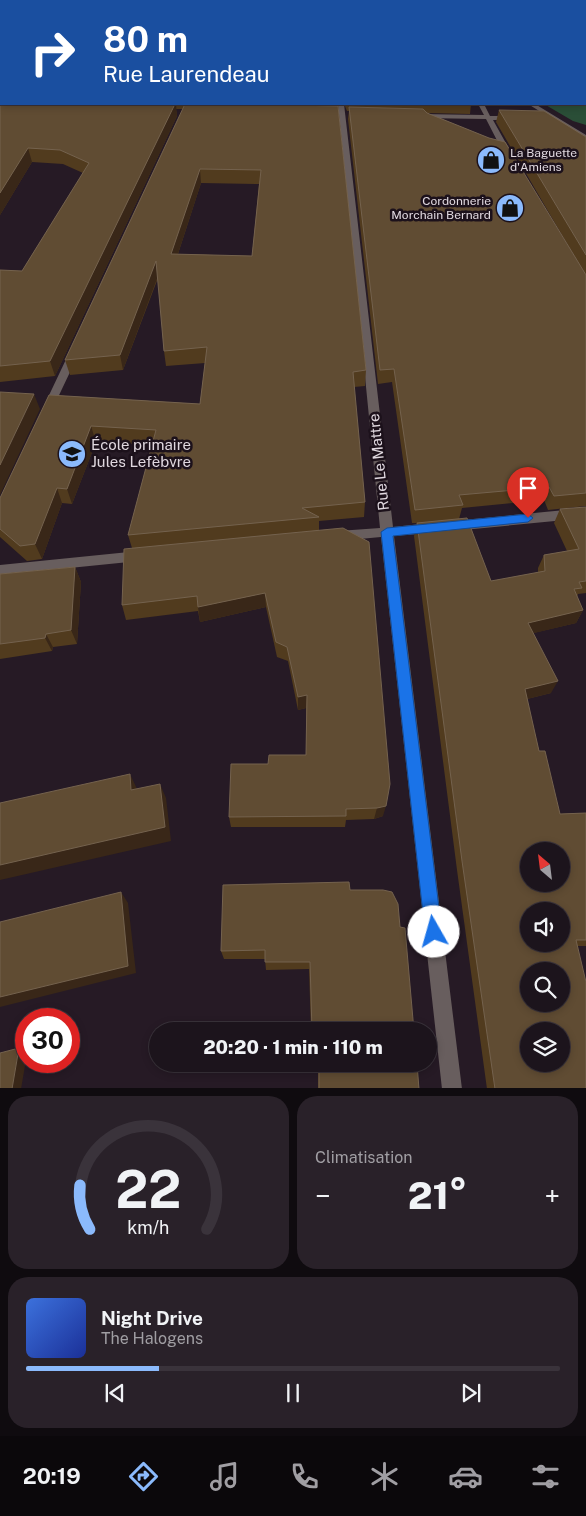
<!DOCTYPE html>
<html lang="fr">
<meta charset="utf-8">
<style>
:root{--surface:#1c141c;--page:#292129;--text:#f1f3f6;--muted:#a09ea3;--line:#3a333b;--accent:#8bbafc}
body{margin:0;font-family:"Public Sans",sans-serif;background:var(--page);color:var(--text);height:100vh;display:flex;flex-direction:column;font-size:19px;white-space:nowrap}
*{box-sizing:border-box;margin:0}
p{font-size:16px;color:var(--muted)}
.icon{flex:none;width:28px;height:28px;fill:none;stroke:currentColor;stroke-width:2;stroke-linecap:round;stroke-linejoin:round}
.map{position:relative;height:1088px;overflow:hidden}
.sheet{display:flex;flex-direction:column;gap:8px;padding:8px;background:#0f0b0f;flex:1}
.sheet>*{flex:none}
.top-card{position:absolute;left:0px;top:0px;width:586px;height:105px;box-shadow:0 2px 8px #0003,0 0 0 1px var(--line);background:#1a4fa0;color:#fff;overflow:hidden}
.needle{width:32px;rotate:332deg}
.tools{position:absolute;left:520px;top:842px;display:grid;gap:10px}
.tools a{display:grid;place-items:center;width:50px;height:50px;border-radius:50%;background:var(--surface);box-shadow:0 2px 8px #0003,0 0 0 1px var(--line);font-size:25px}
.speed{position:absolute;left:15px;top:1008px;display:flex;gap:10px;font-size:25px;font-weight:700;text-align:center}
.speed>*{display:grid;place-content:center;width:65px;height:65px;border-radius:50%;background:var(--surface);box-shadow:0 2px 8px #0003,0 0 0 1px var(--line);line-height:1}
.speed .limit{border:8px solid #d22;background:#fff;color:#111}
.pin{position:absolute;display:grid;place-items:center;width:42px;height:42px;color:#fff;margin:-51px -21px;border-radius:50% 50% 50% 0;rotate:-45deg;box-shadow:0 0 5px #0007}
.pin .icon{rotate:45deg}
.me{position:absolute;width:55px;margin:-28px;rotate:353deg;stroke-linejoin:round;filter:drop-shadow(0 0 4px #0008)}
.turn{display:flex;align-items:center;gap:18px;height:105px;padding:0 20px;font-size:22px}
.turn .icon{width:65px;height:65px;stroke-width:2.5}
.turn b{display:block;font-size:35px;line-height:42px}
.big{font-size:38px;font-weight:800;line-height:1.1}
.sheet .tile{flex:1;display:flex;flex-direction:column;justify-content:center;gap:8px;min-width:0;padding:0 18px;border-radius:20px;background:var(--page)}
.sheet .dial{align-items:center;gap:0}
.dial svg{height:130px;overflow:visible;fill:none;stroke:var(--line);stroke-width:7;stroke-linecap:round;text-anchor:middle}
.dial text{fill:var(--text);stroke:none}
.song{display:flex;align-items:center;gap:15px}
.cover{width:60px;height:60px;border-radius:8px;background:linear-gradient(135deg,hsl(220 70% 55%),hsl(230 70% 35%))}
.played{height:5px;border-radius:2px;background:linear-gradient(90deg,var(--accent) 25%,var(--line) 25%)}
.keys{display:flex;justify-content:space-around;direction:ltr}
.heat{display:flex;justify-content:space-between;align-items:center;font-size:28px;direction:ltr}
.sheet .tiles{flex:1;display:grid;gap:8px;grid-template-columns:1fr 1fr}
.tile:last-child{grid-column:span 2}
.trip{position:absolute;left:149px;top:1022px;width:288px;height:50px;border-radius:25px;background:var(--surface);box-shadow:0 2px 8px #0003,0 0 0 1px var(--line);font-weight:800;line-height:50px;text-align:center}
.tab-bar{display:flex;height:80px;justify-content:space-around;align-items:center;background:#0b080b;color:var(--muted)}
.tab-bar .icon{width:35px;height:35px}
.tab-bar .selected{color:var(--accent)}
.tab-bar b{font-size:22px;color:var(--text)}
.map>svg:first-child{display:block}
.green{fill:#2a4e37}
.lines{fill:none;stroke-linecap:round;stroke-linejoin:round}
.minor{fill:#685e5e;fill-rule:evenodd}
.secondary{fill:#928283;fill-rule:evenodd}
.wall{fill:#513b1e;fill-rule:evenodd}
.shaded-wall{fill:#392718}
.building{fill:#604c33;stroke:#74624e;fill-rule:evenodd}
.route{fill:#1a73e8;stroke:#114b97}
.labels{text-anchor:middle;stroke-width:5;stroke-linejoin:round;paint-order:stroke}
.far-poi-label{font-size:12px;fill:#e0d8df;stroke:#1c111b;text-anchor:start}
.poi-label{font-size:15px;fill:#e0d8df;stroke:#1c111b;text-anchor:start}
.street-label{font-size:15px;fill:#e0d8df;stroke:#1c111b}
</style>
<div class="map">
<svg width="586" height="1089" viewBox="0 0 586 1089">
<rect width="100%" height="100%" fill="#261a25"/>
<path class="green" d="M 585,62 L 586,62 L 586,125 L 573,121 L 544,104 L 585,104 Z"/>
<g class="lines">
<path class="minor" d="M 0,16 L 1,17 L 1,19 L 0,20 Z
M 338,104 L 344,104 L 393,527 L 430,523 L 434,525 L 436,528 L 434,531 L 430,533 L 394,536 L 462,1089 L 442,1089 L 381,537 L 338,541 L 334,539 L 332,536 L 334,533 L 338,531 L 380,528 Z
M 478,104 L 484,104 L 490,116 L 513,116 L 516,118 L 513,120 L 493,120 L 513,156 L 512,158 L 505,156 L 486,119 L 420,118 L 417,116 L 420,114 L 484,115 Z
M 528,104 L 535,104 L 586,135 L 586,140 Z
M 75,348 L 80,351 L 52,410 L 51,412 L 43,412 L 42,410 L 70,351 Z
M 586,508 L 586,518 L 453,531 L 449,529 L 447,526 L 449,523 L 453,521 Z
M 139,551 L 143,552 L 145,556 L 143,560 L 139,561 L 0,575 L 0,565 Z"/>
<path class="secondary" d="M 585,15 L 586,15 L 586,19 L 585,19 Z
M 0,31 L 1,31 L 1,35 L 0,35 Z"/>
</g>
<path class="wall" d="M 66,0 L 533,0 L 524,1 L 66,1 Z
M 0,61 L 1,61 L 1,104 L 337,104 L 366,370 L 365,386 L 354,387 L 365,502 L 364,517 L 319,521 L 319,531 L 383,816 L 374,819 L 346,820 L 345,827 L 231,827 L 229,817 L 268,764 L 306,755 L 306,708 L 298,710 L 288,661 L 277,657 L 266,607 L 200,622 L 198,611 L 126,620 L 122,605 L 132,548 L 128,535 L 152,445 L 96,442 L 72,504 L 62,503 L 42,559 L 27,561 L 0,537 L 0,498 L 49,395 L 200,404 L 205,363 L 166,366 L 164,351 L 158,278 L 123,370 L 70,375 L 65,360 L 183,109 L 176,109 L 177,116 L 55,376 L 0,382 L 0,270 L 22,271 L 83,173 L 63,164 L 32,162 L 0,215 ZM 201,183 L 259,184 L 252,256 L 178,254 Z
M 344,104 L 471,104 L 470,114 L 428,113 L 580,266 L 496,122 L 499,110 L 586,137 L 586,506 L 548,510 L 544,500 L 462,508 L 459,519 L 491,581 L 538,573 L 538,568 L 544,555 L 567,551 L 554,523 L 560,509 L 586,507 L 586,593 L 578,594 L 577,597 L 583,610 L 576,623 L 533,633 L 551,693 L 527,699 L 539,751 L 560,814 L 586,813 L 586,946 L 578,946 L 586,1089 L 487,1089 L 457,870 L 414,536 L 417,523 L 412,523 L 392,382 L 378,384 L 348,119 L 349,111 L 347,111 Z
M 75,567 L 81,582 L 77,644 L 53,647 L 52,651 L 0,659 L 0,574 Z
M 350,890 L 400,927 L 414,1031 L 311,1031 L 309,969 L 266,970 L 265,959 L 224,959 L 221,951 Z
M 318,1064 L 417,1064 L 419,1089 L 318,1089 Z"/>
<path class="shaded-wall" d="M 464,0 L 533,0 L 524,1 L 464,1 Z
M 175,104 L 176,104 L 177,116 L 55,376 L 50,361 Z
M 28,148 L 32,162 L 0,215 L 0,193 Z
M 200,169 L 201,183 L 173,269 L 171,254 Z
M 156,261 L 158,276 L 123,370 L 120,355 Z
M 34,394 L 40,409 L 0,495 L 0,465 Z
M 91,426 L 96,442 L 72,504 L 67,489 Z
M 57,488 L 62,503 L 42,559 L 35,544 Z
M 75,567 L 81,582 L 77,644 L 71,630 Z
M 265,593 L 266,607 L 200,622 L 198,607 Z
M 583,610 L 576,623 L 522,636 L 528,623 Z
M 46,634 L 53,647 L 52,651 L 45,638 Z
M 558,681 L 551,693 L 519,701 L 525,689 Z
M 307,695 L 306,708 L 298,710 L 298,697 Z
M 130,774 L 137,789 L 131,790 Z
M 160,784 L 166,798 L 171,841 L 0,880 L 0,865 Z
M 386,806 L 383,816 L 374,819 L 377,808 Z
M 121,892 L 128,903 L 136,973 L 0,1007 L 0,997 Z
M 19,1048 L 26,1050 L 26,1060 L 21,1089 L 12,1089 Z"/>
<path class="building" d="M 0,61 L 1,61 L 1,93 L 0,93 Z
M 0,100 L 1,100 L 1,104 L 175,104 L 50,361 L 0,366 L 0,270 L 22,271 L 89,163 L 60,150 L 28,148 L 0,193 Z
M 185,104 L 245,104 L 338,106 L 366,370 L 353,372 L 365,502 L 302,508 L 319,517 L 128,535 L 156,430 L 91,426 L 67,489 L 57,488 L 35,544 L 20,546 L 0,529 L 0,498 L 49,395 L 200,404 L 207,347 L 164,351 L 156,261 L 120,355 L 65,360 ZM 200,169 L 261,170 L 252,256 L 171,254 Z
M 349,107 L 423,109 L 427,113 L 489,138 L 505,142 L 586,275 L 586,493 L 554,496 L 549,487 L 459,495 L 463,505 L 415,510 L 394,369 L 380,370 Z
M 499,110 L 544,111 L 586,137 L 586,255 Z
M 0,392 L 34,394 L 0,465 Z
M 586,507 L 586,581 L 579,582 L 582,588 L 574,589 L 583,610 L 528,623 L 558,681 L 525,689 L 539,751 L 545,751 L 560,814 L 586,813 L 586,940 L 576,940 L 586,982 L 586,1089 L 495,1089 L 462,861 L 417,523 L 467,518 L 491,581 L 545,571 L 544,555 L 579,549 L 560,509 ZM 529,851 L 561,851 L 561,884 L 529,884 ZM 529,911 L 561,911 L 561,944 L 529,944 ZM 529,971 L 561,971 L 561,1004 L 529,1004 ZM 529,1031 L 561,1031 L 561,1064 L 529,1064 Z
M 343,528 L 369,542 L 390,784 L 386,806 L 377,808 L 346,809 L 346,816 L 229,817 L 231,764 L 268,764 L 269,755 L 306,755 L 307,695 L 298,697 L 287,647 L 276,642 L 265,593 L 198,607 L 197,596 L 122,605 L 124,549 Z
M 75,567 L 71,630 L 46,634 L 45,638 L 0,644 L 0,574 Z
M 130,774 L 131,790 L 160,784 L 165,827 L 0,865 L 0,803 Z
M 349,882 L 350,890 L 383,890 L 392,892 L 398,904 L 400,927 L 405,928 L 414,1031 L 312,1031 L 310,962 L 265,962 L 265,950 L 221,951 L 223,885 Z
M 121,892 L 128,966 L 0,997 L 0,922 Z
M 19,1048 L 12,1089 L 0,1089 L 0,1053 Z
M 319,1064 L 417,1064 L 419,1089 L 319,1089 Z"/>
<path class="route" d="M 528,514 L 533,518 L 528,522 L 393,536 L 442,932 L 439,938 L 434,941 L 428,938 L 425,932 L 381,532 L 387,528 Z"/>
<defs>
<symbol id="shop-disc" viewBox="-11 -11 22 22"><circle r="9.5" fill="#8bbafc" stroke="#1c111b"/><path d="M-5-2.5h2.3a2.7 3.5 0 0 1 5.4 0H5L5.5 6h-11ZM-1.5-2.5h3a1.5 2.3 0 0 0-3 0Z" fill="#111"/></symbol>
<symbol id="school-disc" viewBox="-11 -11 22 22"><circle r="9.5" fill="#8bbafc" stroke="#1c111b"/><path d="M0-5L7-2L0 1L-7-2ZM-4 1L0 2.5L4 1V4Q0 6-4 4Z" fill="#111"/></symbol>
</defs>
<g fill-rule="evenodd">
<use href="#shop-disc" x="475" y="144" width="32" height="32"/>
<use href="#shop-disc" x="494" y="192" width="32" height="32"/>
<use href="#school-disc" x="56" y="438" width="32" height="32"/>
</g>
<g class="labels">
<g class="far-poi-label">
<text x="510" y="157">La Baguette<tspan x="510" dy="14">d'Amiens</tspan></text>
<text x="491" y="205" text-anchor="end">Cordonnerie<tspan x="491" dy="14">Morchain Bernard</tspan></text>
</g>
<g class="poi-label">
<text x="91" y="450">École primaire<tspan x="91" dy="17">Jules Lefèbvre</tspan></text>
</g>
<g class="street-label">
<text transform="translate(379 462) rotate(-96)" y="5">Rue Le Mattre</text>
</g>
</g>
</svg>
<div class="tools">
<a><svg class="needle" viewBox="-14 -14 28 28"><path d="M0-13l5 13h-10z" fill="#e53935"/><path d="M0 13l5-13h-10z" fill="#a09ea3"/></svg></a>
<a><svg class="icon" aria-label="sound" viewBox="0 0 24 24"><path d="M4 9h4l5-4v14l-5-4H4zM17 9q2 3 0 6"/></svg></a>
<a><svg class="icon" aria-label="search" viewBox="0 0 24 24"><circle cx="10" cy="10" r="6"/><path d="M15 15l6 6"/></svg></a>
<a><svg class="icon" aria-label="layers" viewBox="0 0 24 24"><path d="M12 4l9 5-9 5-9-5zM3 14l9 5 9-5"/></svg></a>
</div>
<div class="speed"><div class="limit">30</div></div>
<div class="pin" style="left:528px;top:518px;background:#d93025"><svg class="icon" aria-label="arrive" viewBox="0 0 24 24"><path d="M6 21V4h12l-3 4 3 4H6"/></svg></div>
<svg class="me" style="left:434px;top:932px" viewBox="-20 -20 40 40"><circle r="19" fill="#fff"/><path d="M0-13L10 11 0 6-10 11z" fill="#1a73e8"/></svg>
<div class="trip">20:20 · 1 min · 110 m</div>
<div class="top-card">
<div class="turn"><svg class="icon" aria-label="right" viewBox="0 0 24 24"><path d="M7 20v-9h11M14 6l5 5-5 5"/></svg><div><b>80 m</b>Rue Laurendeau</div></div>
</div>
</div>
<section class="sheet">
<div class="tiles">
<div class="tile dial"><svg viewBox="0 0 100 80">
<path d="M14 69A42 42 0 1 1 86 69"/>
<path d="M14 69A42 42 0 0 1 8 42" stroke="#8bbafc"/>
<text x="50" y="56" font-size="32" font-weight="700">22</text>
<text x="50" y="72" font-size="11">km/h</text>
</svg></div>
<div class="tile"><p>Climatisation</p>
<div class="heat"><a>−</a><b class="big">21°</b><a>+</a></div>
</div>
<div class="tile">
<div class="song"><i class="cover"></i><div><b>Night Drive</b><p>The Halogens</p></div></div>
<div class="played"></div>
<div class="keys"><svg class="icon" aria-label="previous" viewBox="0 0 24 24"><path d="M18 5L8 12l10 7zM5 5v14"/></svg><svg class="icon" aria-label="pause" viewBox="0 0 24 24"><path d="M8 5v14M16 5v14"/></svg><svg class="icon" aria-label="next" viewBox="0 0 24 24"><path d="M6 5l10 7-10 7zM19 5v14"/></svg></div>
</div>
</div>
</section>
<nav class="tab-bar">
<b>20:19</b>
<svg class="icon selected" aria-label="directions" viewBox="0 0 24 24"><path d="M12 3l9 9-9 9-9-9zM9 14v-3h6M13 9l2 2-2 2"/></svg>
<svg class="icon" aria-label="music" viewBox="0 0 24 24"><path d="M9 18V5l10-2v13"/><circle cx="6" cy="18" r="3"/><circle cx="16" cy="16" r="3"/></svg>
<svg class="icon" aria-label="phone" viewBox="0 0 24 24"><path d="M5 4h4l2 5-3 2q2 4 5 5l2-3 5 2v4C11 20 4 13 5 4z"/></svg>
<svg class="icon" aria-label="climate" viewBox="0 0 24 24"><path d="M12 3v18M4 7l16 10M4 17L20 7"/></svg>
<svg class="icon" aria-label="car" viewBox="0 0 24 24"><path d="M5 17H2v-5l4-1 3-4h7l3 4 3 1v5h-3M9 17h6M6 11h13"/><circle cx="7" cy="17" r="2"/><circle cx="17" cy="17" r="2"/></svg>
<svg class="icon" aria-label="filters" viewBox="0 0 24 24"><path d="M4 7h16M4 17h16"/><circle cx="9" cy="7" r="2"/><circle cx="15" cy="17" r="2"/></svg>
</nav>
